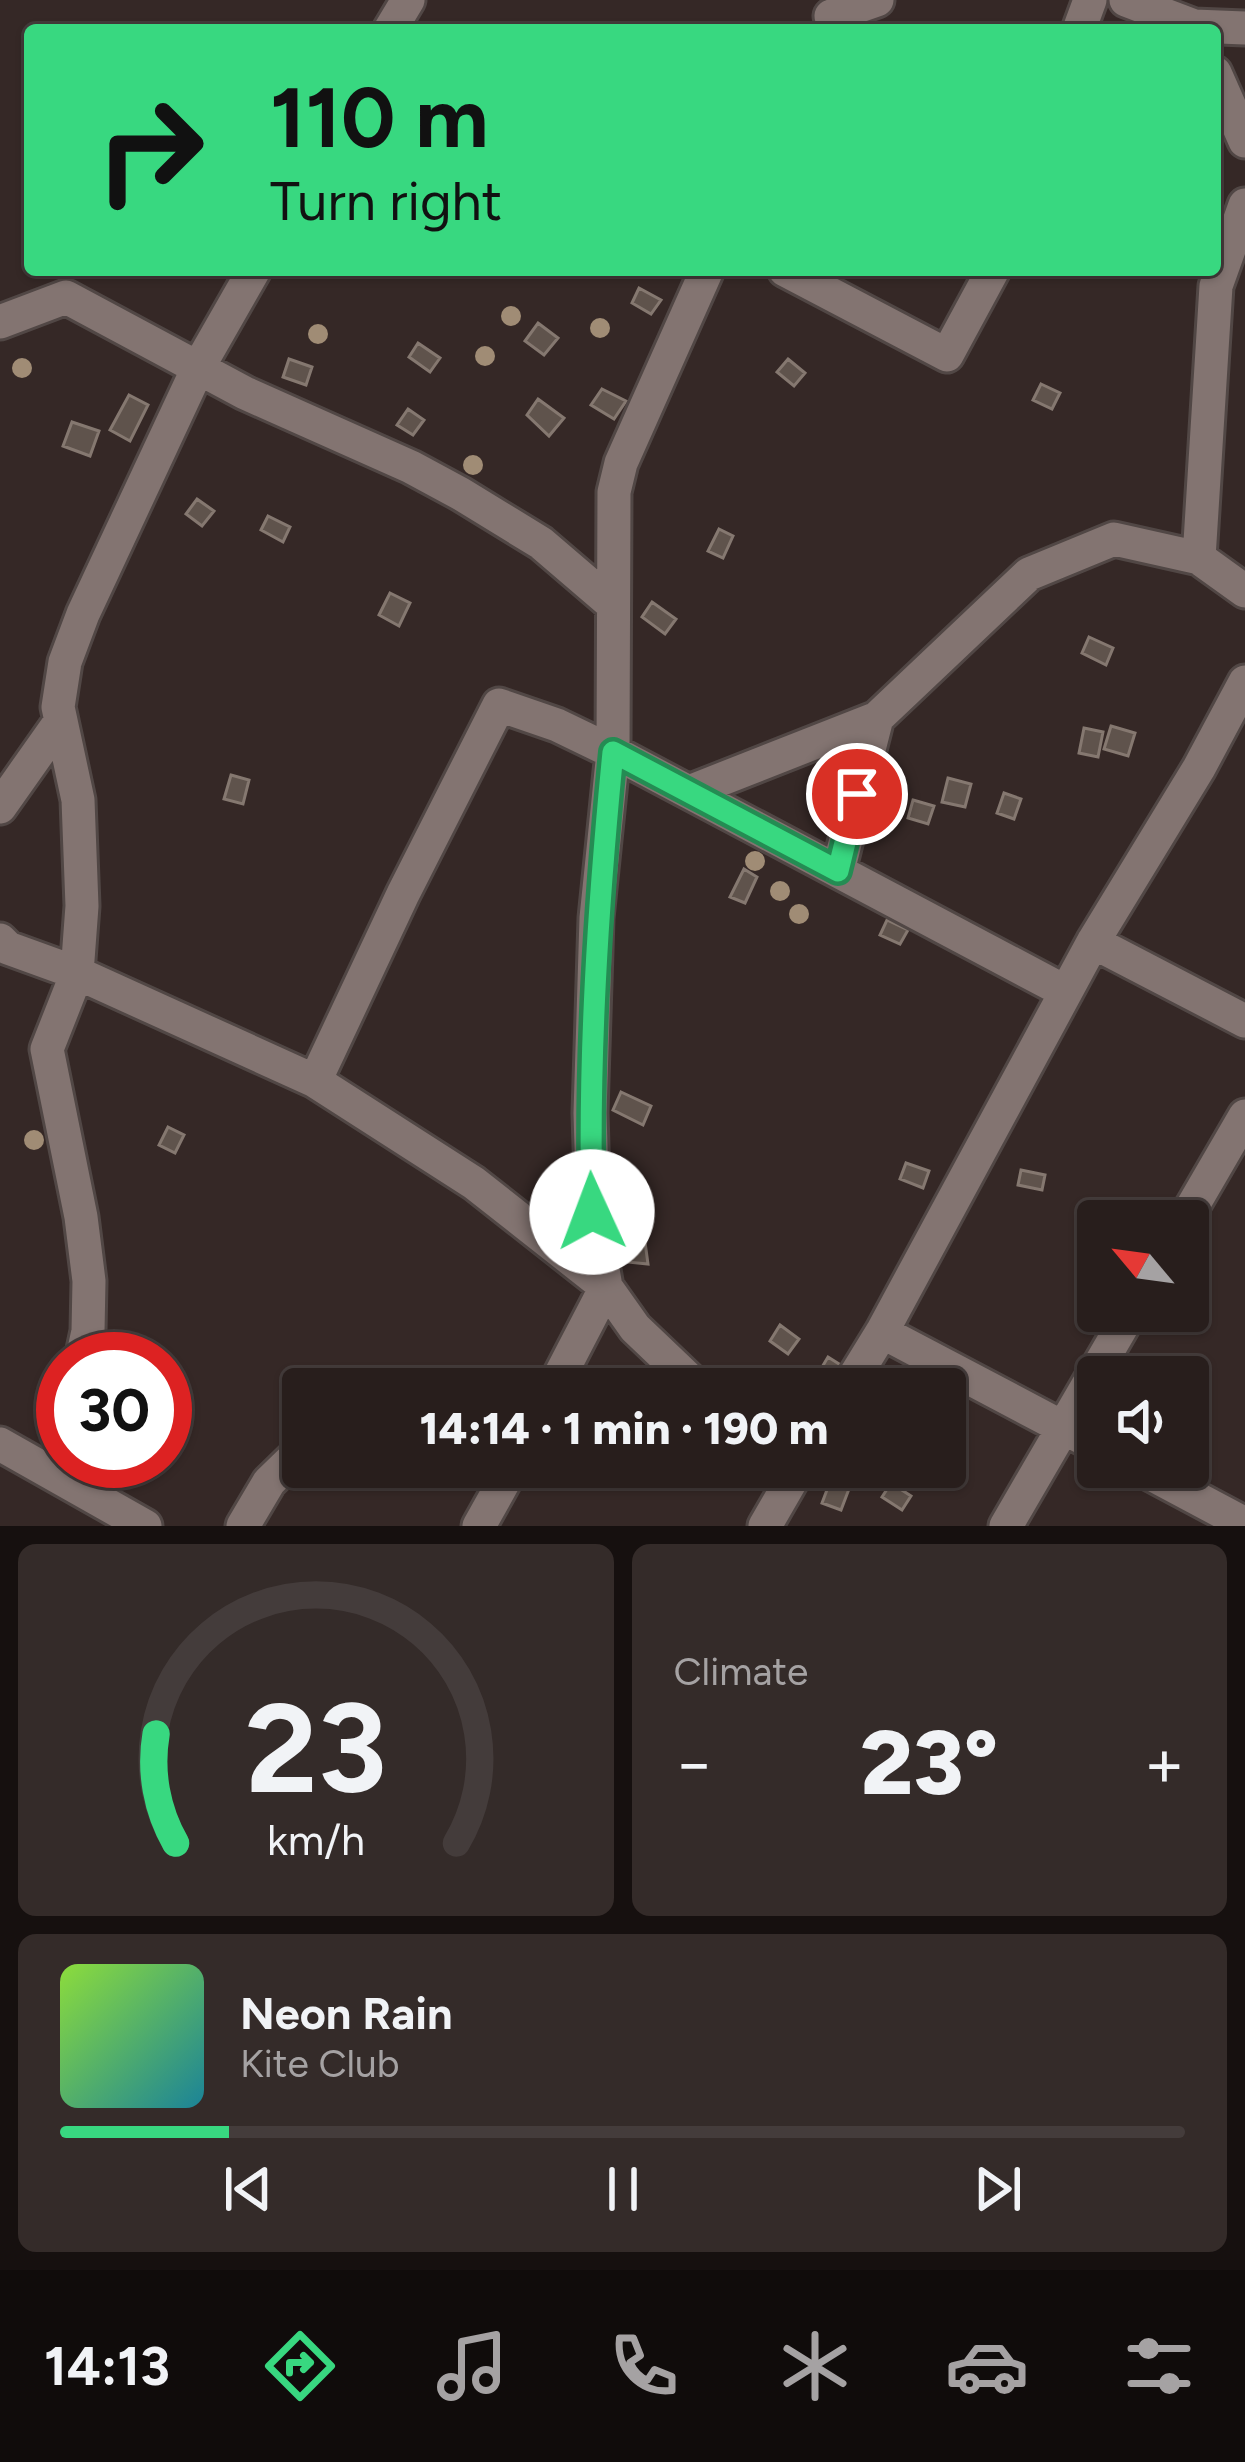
<!DOCTYPE html>
<meta charset="utf-8">
<style>
:root{--surface:#281e1c;--page:#342b29;--text:#f1f3f6;--muted:#a5a2a3;--line:#443c3b;--accent:#38d880}
body{margin:0;font-family:Figtree,sans-serif;background:var(--page);color:var(--text);height:100vh;display:flex;flex-direction:column;font-size:45px;white-space:nowrap}
*{box-sizing:border-box;margin:0}
p{font-size:39px;color:var(--muted)}
.icon{flex:none;width:66px;height:66px;fill:none;stroke:currentColor;stroke-width:2;stroke-linecap:round;stroke-linejoin:round}
.map{position:relative;height:1526px;overflow:hidden}
.details{display:flex;flex-direction:column;gap:18px;padding:18px;background:#16100f;flex:1}
.details>*{flex:none}
.hud{position:absolute;left:24px;top:24px;width:1197px;height:252px;border-radius:12px;box-shadow:0 3px 9px #0004,0 0 0 3px var(--line);background:#38d880;color:#111;overflow:hidden}
.needle{width:78px;rotate:299deg}
.buttons{position:absolute;left:1077px;top:1200px;display:grid;gap:24px}
.buttons a{display:grid;place-items:center;width:132px;height:132px;border-radius:12px;background:var(--surface);box-shadow:0 3px 9px #0004,0 0 0 3px var(--line);font-size:60px}
.speed{position:absolute;left:36px;top:1332px;display:flex;gap:24px;font-size:60px;font-weight:700;text-align:center}
.speed>*{display:grid;place-content:center;width:156px;height:156px;border-radius:50%;background:var(--surface);box-shadow:0 3px 9px #0004,0 0 0 3px var(--line);line-height:1}
.speed .limit{border:18px solid #d22;background:#fff;color:#111}
.pin{position:absolute;display:grid;place-items:center;width:102px;height:102px;color:#fff;margin:-51px;border:6px solid #fff;border-radius:50%;box-shadow:0 3px 12px #0007}
.me{position:absolute;width:132px;margin:-66px;rotate:358deg;stroke-linejoin:round;filter:drop-shadow(0 0 9px #0008)}
.turn{display:flex;align-items:center;gap:42px;height:252px;padding:0 48px;font-size:54px}
.turn .icon{width:156px;height:156px;stroke-width:2.5}
.turn b{display:block;font-size:84px;line-height:102px}
.big{font-size:90px;font-weight:800;line-height:1.1}
.details .tile{flex:1;display:flex;flex-direction:column;justify-content:center;gap:18px;min-width:0;padding:0 42px;border-radius:18px;background:var(--page)}
.details .dial{align-items:center;gap:0}
.dial svg{height:312px;overflow:visible;fill:none;stroke:var(--line);stroke-width:7;stroke-linecap:round;text-anchor:middle}
.dial text{fill:var(--text);stroke:none}
.song{display:flex;align-items:center;gap:36px}
.cover{width:144px;height:144px;border-radius:18px;background:linear-gradient(135deg,hsl(90 70% 55%),hsl(190 70% 35%))}
.played{height:12px;border-radius:6px;background:linear-gradient(90deg,var(--accent) 15%,var(--line) 15%)}
.keys{display:flex;justify-content:space-around;direction:ltr}
.heat{display:flex;justify-content:space-between;align-items:center;font-size:66px;direction:ltr}
.details .tiles{flex:1;display:grid;gap:18px;grid-template-columns:1fr 1fr}
.tile:last-child{grid-column:span 2}
.trip{position:absolute;left:282px;top:1368px;width:684px;height:120px;border-radius:12px;background:var(--surface);box-shadow:0 3px 9px #0004,0 0 0 3px var(--line);font-weight:800;line-height:120px;text-align:center}
.tabs{display:flex;height:192px;justify-content:space-around;align-items:center;background:#100c0b;color:var(--muted)}
.tabs .icon{width:84px;height:84px}
.tabs .current{color:var(--accent)}
.tabs b{font-size:54px;color:var(--text)}
.map>svg:first-child{display:block}
.building{fill:#5f534c;stroke:#857870;stroke-width:3}
.lines{fill:none;stroke-linecap:round;stroke-linejoin:round}
.street-casing{stroke:#514745;stroke-width:39}
.street{stroke:#837471;stroke-width:33}
.tree{fill:#a08c75}
.route-casing{stroke:#248c53;stroke-width:30}
.route{stroke:#38d880;stroke-width:21}
</style>
<div class="map">
<svg width="1245" height="1526" viewBox="0 0 1245 1526">
<rect width="100%" height="100%" fill="#352826"/>
<path class="building" d="M 639,288 L 661,300 L 651,314 L 632,303 Z
M 538,323 L 558,338 L 544,355 L 525,341 Z
M 418,343 L 440,358 L 430,372 L 409,357 Z
M 289,359 L 312,367 L 306,385 L 283,377 Z
M 788,359 L 805,373 L 794,386 L 777,372 Z
M 1041,384 L 1060,393 L 1052,409 L 1033,400 Z
M 602,389 L 626,401 L 614,419 L 591,405 Z
M 129,395 L 148,405 L 130,441 L 110,430 Z
M 538,399 L 564,418 L 549,436 L 527,415 Z
M 408,409 L 424,420 L 413,435 L 397,425 Z
M 72,422 L 99,431 L 90,456 L 63,446 Z
M 197,499 L 214,511 L 202,526 L 186,514 Z
M 268,516 L 290,527 L 283,542 L 261,530 Z
M 719,529 L 733,536 L 723,558 L 708,551 Z
M 390,593 L 410,603 L 399,626 L 379,615 Z
M 652,602 L 676,619 L 665,634 L 642,617 Z
M 1089,637 L 1113,648 L 1106,665 L 1082,653 Z
M 1111,726 L 1135,733 L 1128,756 L 1104,749 Z
M 1084,728 L 1103,732 L 1098,757 L 1079,753 Z
M 231,775 L 249,780 L 243,804 L 224,799 Z
M 948,778 L 971,784 L 965,807 L 942,802 Z
M 1004,793 L 1021,799 L 1014,819 L 997,813 Z
M 913,800 L 934,806 L 928,824 L 908,818 Z
M 744,869 L 757,877 L 745,903 L 730,897 Z
M 887,920 L 908,930 L 900,944 L 880,935 Z
M 621,1092 L 651,1106 L 643,1125 L 613,1110 Z
M 168,1127 L 184,1135 L 175,1153 L 159,1145 Z
M 906,1163 L 929,1171 L 923,1188 L 900,1179 Z
M 1021,1170 L 1045,1175 L 1042,1190 L 1018,1185 Z
M 645,1242 L 648,1264 L 627,1262 L 629,1243 Z
M 780,1325 L 799,1339 L 788,1354 L 770,1341 Z
M 828,1357 L 847,1369 L 834,1389 L 815,1379 Z
M 830,1482 L 849,1489 L 841,1510 L 822,1503 Z
M 891,1483 L 911,1496 L 902,1510 L 882,1497 Z"/>
<g class="lines">
<defs>
<path id="street" d="M 1126,0 L 1194,26 L 1245,28
M 831,16 L 877,0
M 390,30 L 408,0
M 1079,30 L 1090,0
M 1215,73 L 1245,141
M 785,270 L 947,355 L 993,270
M 0,322 L 66,297 L 245,393 L 411,467 L 461,494 L 541,543 L 611,603
M 1199,558 L 1216,286 L 1245,205
M 689,792 L 877,718 L 1029,574 L 1114,539 L 1199,558 L 1245,591
M 0,807 L 60,722
M 838,871 L 877,718
M 0,940 L 8,948 L 77,973 L 315,1081 L 403,894 L 499,705 L 557,725 L 613,752 L 1066,992
M 1093,942 L 1245,1021
M 315,1081 L 474,1183 L 606,1287 L 553,1389
M 1184,1221 L 1245,1116
M 882,1332 L 1098,1446
M 82,1359 L 88,1331 L 89,1281 L 81,1217 L 47,1049 L 77,973 L 82,906 L 78,800 L 58,707 L 65,662 L 83,614 L 198,368 L 254,270
M 699,1389 L 635,1328 L 606,1287 L 593,1212 L 590,1113 L 596,918 L 613,752 L 614,492 L 621,463 L 707,270
M 847,1389 L 882,1332 L 1093,942 L 1199,768 L 1245,682
M 0,1444 L 145,1526
M 1138,1467 L 1245,1524
M 243,1526 L 269,1482 L 303,1449
M 479,1526 L 512,1467
M 765,1526 L 799,1467
M 1006,1526 L 1131,1311"/>
</defs>
<use href="#street" class="street-casing"/>
<use href="#street" class="street"/>
</g>
<g class="tree">
<circle cx="511" cy="316" r="10"/>
<circle cx="600" cy="328" r="10"/>
<circle cx="318" cy="334" r="10"/>
<circle cx="485" cy="356" r="10"/>
<circle cx="22" cy="368" r="10"/>
<circle cx="473" cy="465" r="10"/>
<circle cx="755" cy="861" r="10"/>
<circle cx="780" cy="891" r="10"/>
<circle cx="799" cy="914" r="10"/>
<circle cx="34" cy="1140" r="10"/>
</g>
<g class="lines">
<defs>
<path id="route" d="M 592,1212 C 588,1057 598,905 613,752 L 838,871 L 857,794"/>
</defs>
<use href="#route" class="route-casing"/>
<use href="#route" class="route"/>
</g>
</svg>
<div class="buttons">
<a><svg class="needle" viewBox="-14 -14 28 28"><path d="M0-13l5 13h-10z" fill="#e53935"/><path d="M0 13l5-13h-10z" fill="#a5a2a3"/></svg></a>
<a><svg class="icon" aria-label="sound" viewBox="0 0 24 24"><path d="M4 9h4l5-4v14l-5-4H4zM17 9q2 3 0 6"/></svg></a>
</div>
<div class="speed"><div class="limit">30</div></div>
<div class="pin" style="left:857px;top:794px;background:#d93025"><svg class="icon" aria-label="arrive" viewBox="0 0 24 24"><path d="M6 21V4h12l-3 4 3 4H6"/></svg></div>
<svg class="me" style="left:592px;top:1212px" viewBox="-20 -20 40 40"><circle r="19" fill="#fff"/><path d="M0-13L10 11 0 6-10 11z" fill="#38d880"/></svg>
<div class="trip">14:14 · 1 min · 190 m</div>
<div class="hud">
<div class="turn"><svg class="icon" aria-label="right" viewBox="0 0 24 24"><path d="M7 20v-9h11M14 6l5 5-5 5"/></svg><div><b>110 m</b>Turn right</div></div>
</div>
</div>
<section class="details">
<div class="tiles">
<div class="tile dial"><svg viewBox="0 0 100 80">
<path d="M14 69A42 42 0 1 1 86 69"/>
<path d="M14 69A42 42 0 0 1 9 41" stroke="#38d880"/>
<text x="50" y="56" font-size="32" font-weight="700">23</text>
<text x="50" y="72" font-size="11">km/h</text>
</svg></div>
<div class="tile"><p>Climate</p>
<div class="heat"><a>−</a><b class="big">23°</b><a>+</a></div>
</div>
<div class="tile">
<div class="song"><i class="cover"></i><div><b>Neon Rain</b><p>Kite Club</p></div></div>
<div class="played"></div>
<div class="keys"><svg class="icon" aria-label="previous" viewBox="0 0 24 24"><path d="M18 5L8 12l10 7zM5 5v14"/></svg><svg class="icon" aria-label="pause" viewBox="0 0 24 24"><path d="M8 5v14M16 5v14"/></svg><svg class="icon" aria-label="next" viewBox="0 0 24 24"><path d="M6 5l10 7-10 7zM19 5v14"/></svg></div>
</div>
</div>
</section>
<nav class="tabs">
<b>14:13</b>
<svg class="icon current" aria-label="directions" viewBox="0 0 24 24"><path d="M12 3l9 9-9 9-9-9zM9 14v-3h6M13 9l2 2-2 2"/></svg>
<svg class="icon" aria-label="music" viewBox="0 0 24 24"><path d="M9 18V5l10-2v13"/><circle cx="6" cy="18" r="3"/><circle cx="16" cy="16" r="3"/></svg>
<svg class="icon" aria-label="phone" viewBox="0 0 24 24"><path d="M5 4h4l2 5-3 2q2 4 5 5l2-3 5 2v4C11 20 4 13 5 4z"/></svg>
<svg class="icon" aria-label="climate" viewBox="0 0 24 24"><path d="M12 3v18M4 7l16 10M4 17L20 7"/></svg>
<svg class="icon" aria-label="car" viewBox="0 0 24 24"><path d="M5 17H2v-5l4-1 3-4h7l3 4 3 1v5h-3M9 17h6M6 11h13"/><circle cx="7" cy="17" r="2"/><circle cx="17" cy="17" r="2"/></svg>
<svg class="icon" aria-label="filters" viewBox="0 0 24 24"><path d="M4 7h16M4 17h16"/><circle cx="9" cy="7" r="2"/><circle cx="15" cy="17" r="2"/></svg>
</nav>
